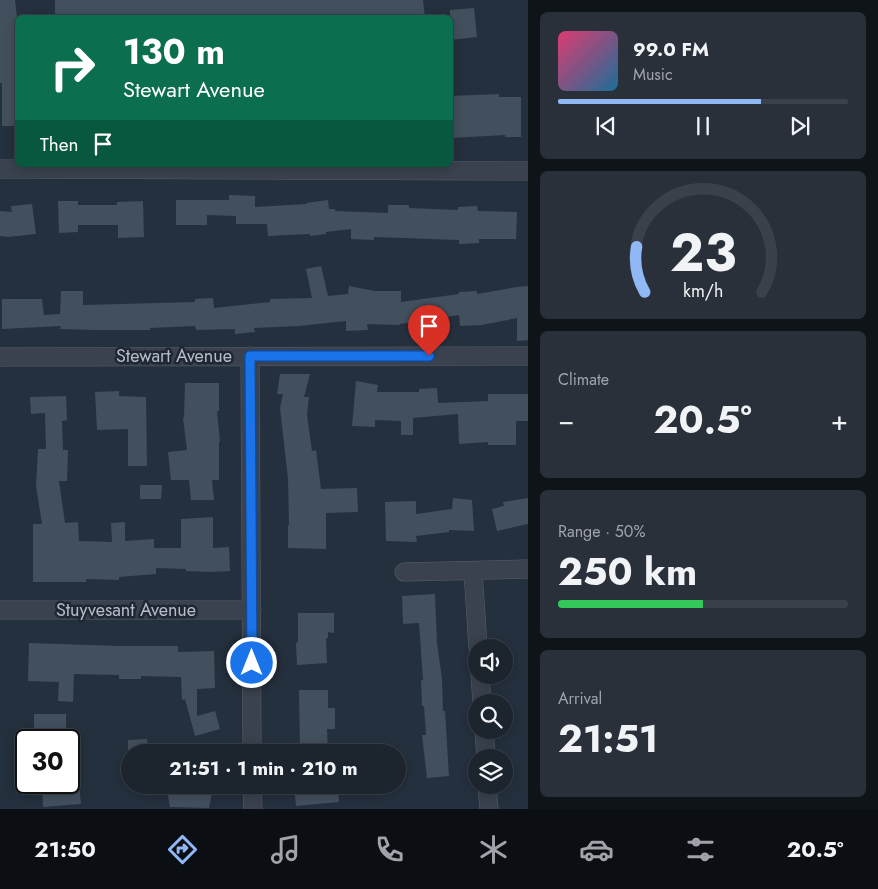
<!DOCTYPE html>
<meta charset="utf-8">
<style>
:root{--surface:#1c242e;--page:#29303a;--text:#f1f3f6;--muted:#a0a4aa;--line:#3a414a;--accent:#8fb8f5}
body{margin:0;font-family:Jost,sans-serif;background:var(--page);color:var(--text);height:100vh;display:flex;flex-direction:column;font-size:19px;white-space:nowrap}
*{box-sizing:border-box;margin:0}
p{font-size:16px;color:var(--muted)}
.icon{flex:none;width:28px;height:28px;fill:none;stroke:currentColor;stroke-width:2;stroke-linecap:round;stroke-linejoin:round}
.map{position:relative;flex:1;overflow:hidden}
.side{display:flex;flex-direction:column;gap:12px;padding:12px;background:#0f1419;width:350px}
.side>*{flex:none}
.banner{position:absolute;left:15px;top:15px;width:438px;height:152px;border-radius:8px;box-shadow:0 2px 12px #0003,0 0 0 1px var(--line);background:#0b6e4f;color:#fff;overflow:hidden}
.controls{position:absolute;left:468px;top:639px;display:grid;gap:10px}
.controls a{display:grid;place-items:center;width:45px;height:45px;border-radius:50%;background:var(--surface);box-shadow:0 2px 12px #0003,0 0 0 1px var(--line);font-size:25px}
.speed{position:absolute;left:15px;top:729px;display:flex;gap:10px;font-size:25px;font-weight:700;text-align:center}
.speed>*{display:grid;place-content:center;width:65px;height:65px;border-radius:50%;background:var(--surface);box-shadow:0 2px 12px #0003,0 0 0 1px var(--line);line-height:1}
.speed .limit{border:2px solid #111;border-radius:8px;background:#fff;color:#111}
.pin{position:absolute;display:grid;place-items:center;width:42px;height:42px;color:#fff;margin:-51px -21px;border-radius:50% 50% 50% 0;rotate:-45deg;box-shadow:0 0 5px #0007}
.pin .icon{rotate:45deg}
.me{position:absolute;width:55px;margin:-28px;rotate:0deg;stroke-linejoin:round;filter:drop-shadow(0 0 4px #0008)}
.turn{display:flex;align-items:center;gap:18px;height:105px;padding:0 25px;font-size:22px}
.turn .icon{width:65px;height:65px;stroke-width:2.5}
.turn b{display:block;font-size:35px;line-height:42px}
.then{display:flex;align-items:center;height:48px;padding:0 25px;background:#0003;gap:10px;font-size:19px}
.big{font-size:38px;font-weight:700;line-height:1.1}
.side .widget{flex:1;display:flex;flex-direction:column;justify-content:center;gap:8px;min-width:0;padding:0 18px;border-radius:8px;background:var(--page)}
.side .dial{align-items:center;gap:0}
.dial svg{height:130px;overflow:visible;fill:none;stroke:var(--line);stroke-width:7;stroke-linecap:round;text-anchor:middle}
.dial text{fill:var(--text);stroke:none}
.song{display:flex;align-items:center;gap:15px}
.cover{width:60px;height:60px;border-radius:8px;background:linear-gradient(135deg,hsl(340 70% 55%),hsl(200 70% 35%))}
.played{height:5px;border-radius:2px;background:linear-gradient(90deg,var(--accent) 70%,var(--line) 70%)}
.keys{display:flex;justify-content:space-around;direction:ltr}
.heat{display:flex;justify-content:space-between;align-items:center;font-size:28px;direction:ltr}
.charge{height:8px;border-radius:4px;background:linear-gradient(90deg,#34c759 50%,var(--line) 0)}
.trip{position:absolute;left:121px;top:744px;width:285px;height:50px;border-radius:25px;background:var(--surface);box-shadow:0 2px 12px #0003,0 0 0 1px var(--line);font-weight:700;line-height:50px;text-align:center}
.tabs{display:flex;height:80px;justify-content:space-around;align-items:center;background:#0b0e12;color:var(--muted)}
.tabs .icon{width:35px;height:35px}
.tabs .on{color:var(--accent)}
.tabs b{font-size:22px;color:var(--text)}
main{display:flex;flex:1;min-height:0}
.map>svg:first-child{display:block}
.building{fill:#424f5d}
.lines{fill:none;stroke-linecap:round;stroke-linejoin:round}
.minor-casing{stroke:#57606c;stroke-width:19}
.minor{stroke:#39424e;stroke-width:18}
.route-casing{stroke:#114b97;stroke-width:12}
.route{stroke:#1a73e8;stroke-width:9}
.labels{text-anchor:middle;stroke-width:5;stroke-linejoin:round;paint-order:stroke}
.street-label{font-size:18px;fill:#b6bdc9;stroke:#1e2733}
</style>
<main>
<div class="map">
<svg width="528" height="809" viewBox="0 0 528 809">
<rect width="100%" height="100%" fill="#25303e"/>
<path class="building" d="M 0,0 L 15,0 L 18,25 L 18,126 L 2,126 L 2,83 L 0,83 Z
M 55,0 L 423,0 L 425,18 L 183,18 L 140,15 L 140,18 L 87,18 L 87,15 L 55,15 Z
M 474,8 L 477,37 L 450,40 L 450,10 Z
M 499,94 L 499,97 L 521,97 L 521,137 L 505,137 L 505,135 L 450,138 L 450,96 Z
M 229,195 L 255,196 L 255,207 L 307,204 L 306,203 L 328,200 L 329,209 L 335,209 L 335,211 L 388,213 L 388,205 L 409,205 L 409,208 L 458,210 L 458,207 L 477,206 L 478,211 L 517,212 L 516,239 L 479,239 L 479,243 L 459,244 L 459,240 L 374,237 L 374,240 L 351,239 L 351,229 L 326,232 L 326,234 L 310,236 L 310,234 L 268,236 L 267,224 L 236,224 L 236,216 L 207,215 L 207,225 L 176,225 L 176,200 L 229,200 Z
M 58,201 L 78,201 L 78,205 L 117,205 L 117,202 L 143,201 L 144,237 L 118,238 L 118,225 L 78,225 L 78,232 L 59,233 Z
M 32,204 L 36,234 L 8,237 L 0,236 L 0,211 L 12,212 L 11,206 Z
M 321,266 L 328,296 L 348,294 L 349,286 L 375,291 L 401,291 L 401,302 L 459,294 L 459,292 L 477,291 L 477,294 L 517,287 L 528,286 L 528,340 L 517,341 L 517,318 L 482,325 L 460,326 L 459,315 L 400,324 L 400,325 L 367,324 L 368,330 L 346,331 L 346,321 L 299,326 L 254,328 L 255,332 L 235,334 L 235,329 L 196,330 L 195,326 L 150,328 L 150,330 L 96,330 L 60,329 L 61,326 L 2,329 L 2,299 L 42,299 L 44,315 L 60,314 L 61,291 L 83,291 L 83,305 L 195,302 L 195,299 L 213,298 L 214,308 L 270,302 L 270,299 L 312,298 L 306,269 Z
M 280,374 L 310,374 L 304,397 L 309,397 L 307,415 L 312,451 L 316,450 L 321,489 L 357,488 L 358,512 L 326,513 L 326,549 L 288,548 L 288,525 L 289,525 L 288,479 L 280,408 L 283,394 L 277,394 Z
M 356,381 L 378,385 L 377,392 L 419,392 L 419,389 L 437,388 L 438,403 L 488,401 L 488,394 L 528,394 L 528,421 L 516,421 L 516,445 L 488,445 L 488,442 L 459,444 L 458,414 L 413,418 L 413,435 L 401,435 L 401,421 L 375,420 L 375,427 L 352,426 Z
M 185,383 L 219,383 L 219,411 L 217,411 L 220,442 L 219,442 L 219,480 L 212,480 L 214,500 L 191,500 L 189,480 L 171,480 L 168,452 L 187,450 L 183,418 L 184,418 Z
M 119,391 L 119,396 L 146,397 L 147,466 L 128,466 L 128,429 L 97,430 L 95,392 Z
M 66,396 L 67,420 L 62,421 L 63,450 L 68,450 L 67,481 L 59,481 L 65,523 L 78,522 L 79,541 L 112,542 L 111,523 L 125,522 L 125,541 L 154,539 L 154,548 L 181,548 L 181,519 L 213,517 L 213,548 L 229,547 L 230,571 L 209,572 L 186,571 L 186,569 L 156,568 L 156,574 L 119,577 L 119,580 L 86,579 L 86,582 L 33,582 L 33,524 L 42,524 L 36,486 L 38,449 L 46,449 L 45,413 L 31,414 L 30,397 Z
M 140,485 L 162,485 L 161,499 L 140,499 Z
M 453,498 L 472,500 L 474,531 L 449,530 L 449,532 L 416,536 L 417,542 L 386,541 L 385,502 L 416,501 L 416,514 L 452,509 Z
M 528,498 L 528,524 L 497,531 L 492,509 L 504,506 L 503,502 Z
M 435,594 L 437,643 L 442,679 L 443,711 L 445,711 L 449,776 L 427,778 L 422,735 L 426,735 L 424,706 L 422,706 L 421,680 L 423,680 L 419,623 L 403,624 L 402,596 Z
M 298,613 L 334,613 L 334,633 L 328,632 L 328,638 L 326,638 L 327,663 L 297,665 L 296,643 L 298,642 Z
M 29,643 L 119,646 L 178,646 L 178,652 L 214,651 L 215,688 L 197,689 L 197,716 L 215,711 L 220,729 L 195,736 L 185,699 L 182,700 L 181,677 L 141,676 L 141,679 L 119,679 L 119,675 L 74,674 L 73,702 L 58,701 L 59,682 L 28,681 Z
M 299,690 L 328,690 L 328,708 L 335,708 L 335,729 L 327,729 L 328,752 L 300,752 Z
M 34,714 L 66,714 L 66,736 L 34,737 Z
M 147,739 L 148,752 L 128,752 L 128,740 Z
M 42,782 L 79,782 L 81,804 L 43,807 Z
M 166,785 L 213,787 L 209,808 L 170,807 Z
M 294,785 L 338,785 L 339,802 L 296,806 Z"/>
<g class="lines">
<defs>
<path id="minor" d="M 0,169 L 528,171
M 250,356 L 252,752
M 0,357 L 528,356
M 473,571 L 478,648
M 404,572 L 528,569
M 0,610 L 252,610
M 480,675 L 482,702
M 484,730 L 486,758
M 252,785 L 253,809
M 487,785 L 489,809"/>
</defs>
<use href="#minor" class="minor-casing"/>
<use href="#minor" class="minor"/>
</g>
<g class="lines">
<defs>
<path id="route" d="M 252,663 L 250,356 L 429,356"/>
</defs>
<use href="#route" class="route-casing"/>
<use href="#route" class="route"/>
</g>
<g class="labels">
<g class="street-label">
<text x="174" y="362">Stewart Avenue</text>
<text x="126" y="616">Stuyvesant Avenue</text>
</g>
</g>
</svg>
<div class="controls">
<a><svg class="icon" aria-label="sound" viewBox="0 0 24 24"><path d="M4 9h4l5-4v14l-5-4H4zM17 9q2 3 0 6"/></svg></a>
<a><svg class="icon" aria-label="search" viewBox="0 0 24 24"><circle cx="10" cy="10" r="6"/><path d="M15 15l6 6"/></svg></a>
<a><svg class="icon" aria-label="layers" viewBox="0 0 24 24"><path d="M12 4l9 5-9 5-9-5zM3 14l9 5 9-5"/></svg></a>
</div>
<div class="speed"><div class="limit">30</div></div>
<div class="pin" style="left:429px;top:356px;background:#d93025"><svg class="icon" aria-label="arrive" viewBox="0 0 24 24"><path d="M6 21V4h12l-3 4 3 4H6"/></svg></div>
<svg class="me" style="left:252px;top:663px" viewBox="-20 -20 40 40"><circle r="17" fill="#1a73e8" stroke="#fff" stroke-width="3"/><path d="M0-11L8 9 0 5-8 9z" fill="#fff"/></svg>
<div class="trip">21:51 · 1 min · 210 m</div>
<div class="banner">
<div class="turn"><svg class="icon" aria-label="right" viewBox="0 0 24 24"><path d="M7 20v-9h11M14 6l5 5-5 5"/></svg><div><b>130 m</b>Stewart Avenue</div></div>
<div class="then">Then<svg class="icon" aria-label="arrive" viewBox="0 0 24 24"><path d="M6 21V4h12l-3 4 3 4H6"/></svg></div>
</div>
</div>
<section class="side">
<div class="widget">
<div class="song"><i class="cover"></i><div><b>99.0 FM</b><p>Music</p></div></div>
<div class="played"></div>
<div class="keys"><svg class="icon" aria-label="previous" viewBox="0 0 24 24"><path d="M18 5L8 12l10 7zM5 5v14"/></svg><svg class="icon" aria-label="pause" viewBox="0 0 24 24"><path d="M8 5v14M16 5v14"/></svg><svg class="icon" aria-label="next" viewBox="0 0 24 24"><path d="M6 5l10 7-10 7zM19 5v14"/></svg></div>
</div>
<div class="widget dial"><svg viewBox="0 0 100 80">
<path d="M14 69A42 42 0 1 1 86 69"/>
<path d="M14 69A42 42 0 0 1 9 41" stroke="#8fb8f5"/>
<text x="50" y="56" font-size="32" font-weight="700">23</text>
<text x="50" y="72" font-size="11">km/h</text>
</svg></div>
<div class="widget"><p>Climate</p>
<div class="heat"><a>−</a><b class="big">20.5°</b><a>+</a></div>
</div>
<div class="widget"><p>Range · 50%</p><b class="big">250 km</b><div class="charge"></div></div>
<div class="widget"><p>Arrival</p><b class="big">21:51</b></div>
</section>
</main>
<nav class="tabs">
<b>21:50</b>
<svg class="icon on" aria-label="directions" viewBox="0 0 24 24"><path d="M12 3l9 9-9 9-9-9zM9 14v-3h6M13 9l2 2-2 2"/></svg>
<svg class="icon" aria-label="music" viewBox="0 0 24 24"><path d="M9 18V5l10-2v13"/><circle cx="6" cy="18" r="3"/><circle cx="16" cy="16" r="3"/></svg>
<svg class="icon" aria-label="phone" viewBox="0 0 24 24"><path d="M5 4h4l2 5-3 2q2 4 5 5l2-3 5 2v4C11 20 4 13 5 4z"/></svg>
<svg class="icon" aria-label="climate" viewBox="0 0 24 24"><path d="M12 3v18M4 7l16 10M4 17L20 7"/></svg>
<svg class="icon" aria-label="car" viewBox="0 0 24 24"><path d="M5 17H2v-5l4-1 3-4h7l3 4 3 1v5h-3M9 17h6M6 11h13"/><circle cx="7" cy="17" r="2"/><circle cx="17" cy="17" r="2"/></svg>
<svg class="icon" aria-label="filters" viewBox="0 0 24 24"><path d="M4 7h16M4 17h16"/><circle cx="9" cy="7" r="2"/><circle cx="15" cy="17" r="2"/></svg>
<b>20.5°</b>
</nav>
